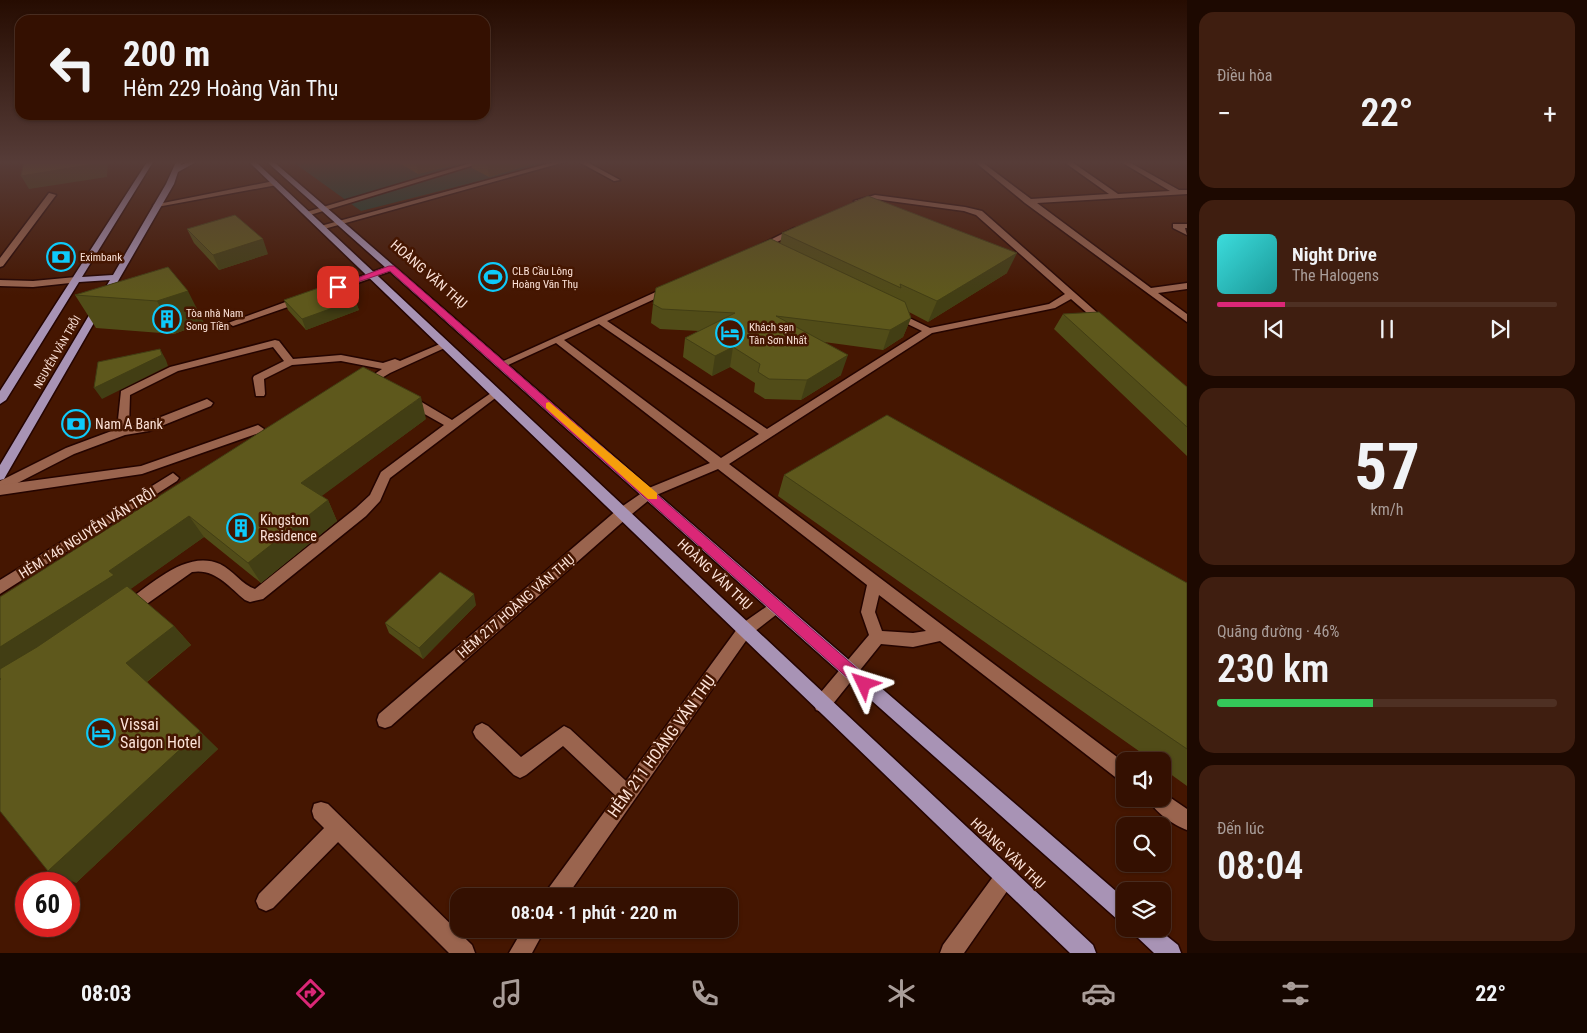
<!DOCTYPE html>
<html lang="vi">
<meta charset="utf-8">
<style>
:root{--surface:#341001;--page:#3f1e10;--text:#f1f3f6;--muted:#a99d99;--line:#4e3023;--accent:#db2777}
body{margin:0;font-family:"Roboto Condensed",sans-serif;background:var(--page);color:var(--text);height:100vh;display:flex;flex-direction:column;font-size:19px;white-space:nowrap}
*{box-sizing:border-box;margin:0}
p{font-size:16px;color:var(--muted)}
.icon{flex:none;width:28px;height:28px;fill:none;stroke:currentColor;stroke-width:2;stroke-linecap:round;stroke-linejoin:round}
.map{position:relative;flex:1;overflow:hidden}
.panel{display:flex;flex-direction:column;gap:12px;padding:12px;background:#1d0901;width:400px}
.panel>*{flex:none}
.guide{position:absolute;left:15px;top:15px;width:475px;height:105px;border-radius:15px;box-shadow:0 1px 4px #0004,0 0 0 1px var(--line);background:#341001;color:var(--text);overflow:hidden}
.controls{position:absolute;left:1116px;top:752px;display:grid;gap:10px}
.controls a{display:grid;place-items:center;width:55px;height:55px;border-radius:10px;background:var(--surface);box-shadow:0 1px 4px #0004,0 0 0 1px var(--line);font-size:25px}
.speed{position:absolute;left:15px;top:872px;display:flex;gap:10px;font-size:25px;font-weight:700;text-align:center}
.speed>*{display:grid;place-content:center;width:65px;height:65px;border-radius:50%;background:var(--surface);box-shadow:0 1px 4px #0004,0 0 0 1px var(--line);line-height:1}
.speed .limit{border:8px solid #d22;background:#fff;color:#111}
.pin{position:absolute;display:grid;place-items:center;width:42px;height:42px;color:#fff;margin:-21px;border-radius:10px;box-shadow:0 2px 8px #0006}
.me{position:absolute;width:55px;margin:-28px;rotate:311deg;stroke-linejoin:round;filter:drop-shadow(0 0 4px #0008)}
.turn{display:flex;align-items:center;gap:18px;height:105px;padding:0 25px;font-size:22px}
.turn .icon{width:65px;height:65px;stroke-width:2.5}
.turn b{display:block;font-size:35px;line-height:42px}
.big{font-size:38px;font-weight:600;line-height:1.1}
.panel .card{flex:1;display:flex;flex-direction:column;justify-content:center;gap:8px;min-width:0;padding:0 18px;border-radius:15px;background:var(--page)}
.panel .dial{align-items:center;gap:0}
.dial b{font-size:65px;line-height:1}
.song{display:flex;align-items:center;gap:15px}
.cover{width:60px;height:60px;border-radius:8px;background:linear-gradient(135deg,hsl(180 70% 55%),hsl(180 70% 35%))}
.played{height:5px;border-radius:2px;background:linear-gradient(90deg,var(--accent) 20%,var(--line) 20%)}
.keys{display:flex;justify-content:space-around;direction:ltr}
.heat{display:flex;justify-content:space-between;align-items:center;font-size:28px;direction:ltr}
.charge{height:8px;border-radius:4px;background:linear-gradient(90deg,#34c759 46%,var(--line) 0)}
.trip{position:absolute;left:450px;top:888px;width:288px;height:50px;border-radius:15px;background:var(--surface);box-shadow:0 1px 4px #0004,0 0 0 1px var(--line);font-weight:600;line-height:50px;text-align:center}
.tab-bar{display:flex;height:80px;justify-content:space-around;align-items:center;background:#150600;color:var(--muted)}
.tab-bar .icon{width:35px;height:35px}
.tab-bar .selected{color:var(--accent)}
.tab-bar b{font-size:22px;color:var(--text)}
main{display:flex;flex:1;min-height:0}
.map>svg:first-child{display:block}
.green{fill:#153e2d}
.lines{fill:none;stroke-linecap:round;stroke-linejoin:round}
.lane-casing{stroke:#240400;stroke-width:3}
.street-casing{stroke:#240400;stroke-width:3}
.primary-casing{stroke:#240400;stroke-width:3}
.lane{fill:#9a644e;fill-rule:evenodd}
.street{fill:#9a644e;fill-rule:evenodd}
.primary{fill:#a893b5;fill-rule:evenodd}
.wall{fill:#514c18}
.shaded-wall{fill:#423e14}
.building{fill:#5e581c;stroke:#423e14}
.route{fill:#db2777;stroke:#8e194d}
.slow{fill:#f59e0b}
.labels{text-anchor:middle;stroke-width:5;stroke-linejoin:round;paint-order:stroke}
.far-poi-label{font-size:11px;fill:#fce2d8;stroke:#451601;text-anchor:start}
.far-street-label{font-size:11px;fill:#fce2d8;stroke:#451601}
.street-label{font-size:14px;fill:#fce2d8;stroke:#451601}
.poi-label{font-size:14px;fill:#fce2d8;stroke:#451601;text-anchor:start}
.near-poi-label{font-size:16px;fill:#fce2d8;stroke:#451601;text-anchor:start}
.near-street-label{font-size:16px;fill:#fce2d8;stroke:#451601}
</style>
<main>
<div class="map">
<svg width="1187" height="953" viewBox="0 0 1187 953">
<rect width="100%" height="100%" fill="#451601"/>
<path class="green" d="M 293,162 L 555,162 L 361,211 Z"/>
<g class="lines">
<defs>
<path id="lane" d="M 474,162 L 484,162 L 310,215 L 303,213 Z
M 554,162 L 565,162 L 324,229 L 317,227 Z
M 579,162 L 587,162 L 620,180 L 614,181 Z
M 975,162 L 982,162 L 1031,199 L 1109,194 L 1064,162 L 1072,162 L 1118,194 L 1170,191 L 1121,162 L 1129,162 L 1179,190 L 1187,190 L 1187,194 L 1037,203 L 1151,288 L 1187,283 L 1187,289 L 1158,293 L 1187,314 L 1187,322 L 1025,203 Z
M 274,181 L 277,181 L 277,185 L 157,207 L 153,205 Z
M 49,193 L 56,195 L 3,266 L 0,267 L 0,258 Z
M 875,195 L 965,207 L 982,211 L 1109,323 L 1104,326 L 1101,325 L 1071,299 L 1055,308 L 932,333 L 729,464 L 1125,763 L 1125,783 L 1119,780 L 940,641 L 913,647 L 881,644 L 828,710 L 822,712 L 816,710 L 814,704 L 816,698 L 869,635 L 861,612 L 867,585 L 718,469 L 654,496 L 644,496 L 643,493 L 644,490 L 710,463 L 556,343 L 506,366 L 502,367 L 497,364 L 669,286 L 672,287 L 672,291 L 607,321 L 767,429 L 922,331 L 891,316 L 891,312 L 897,312 L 930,328 L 1049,304 L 1065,294 L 976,215 L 964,211 L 875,199 L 858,203 L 854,201 ZM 599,324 L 759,434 L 721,458 L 564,340 ZM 879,595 L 926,631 L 913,633 L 882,631 L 875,612 Z
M 1173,224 L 1187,224 L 1187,228 L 1185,228 L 1187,235 L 1173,228 Z
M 794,228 L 801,230 L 761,250 L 754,248 Z
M 76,277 L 79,278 L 79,282 L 33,287 L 0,286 L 0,280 L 33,281 Z
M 275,340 L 279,341 L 293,359 L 341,355 L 383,363 L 395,359 L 400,361 L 440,344 L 444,343 L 449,346 L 390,373 L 365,388 L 361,387 L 360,385 L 361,383 L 382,369 L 341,361 L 292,365 L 264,379 L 265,394 L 264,396 L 256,396 L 253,378 L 254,376 L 284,361 L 273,347 L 178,371 L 130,395 L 129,426 L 143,424 L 207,399 L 213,403 L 211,406 L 149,431 L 125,435 L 74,454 L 0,492 L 0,481 L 66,448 L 117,429 L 121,391 L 170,367 Z
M 494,391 L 499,394 L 498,396 L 390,478 L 380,501 L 366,516 L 263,599 L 250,602 L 245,600 C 229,587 215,568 192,572 L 134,613 L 129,614 L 124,613 L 122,608 L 124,603 C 151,585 186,549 220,564 C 233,570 242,585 255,589 L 356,508 L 370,495 L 381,472 L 444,425 L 405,403 L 403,400 L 405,397 L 413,397 L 452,420 Z
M 173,473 L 179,478 L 177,481 L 0,594 L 0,580 Z
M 1162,792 L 1187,809 L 1187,830 C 1174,825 1154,812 1149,799 L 1162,799 Z
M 338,819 L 345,821 L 347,828 L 345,835 L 273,908 L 266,911 L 259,908 L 256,901 L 259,894 L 331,821 Z"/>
<path id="street" d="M 391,265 L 395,268 L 394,270 L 324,295 L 316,293 Z
M 302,296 L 305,297 L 305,301 L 236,325 L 233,326 L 228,323 Z
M 258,425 L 264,429 L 262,432 L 142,474 L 0,495 L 0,485 L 141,466 Z
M 649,488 L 654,490 L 655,493 L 654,496 L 627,518 L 391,726 L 385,728 L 379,726 L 377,720 L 379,714 L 617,510 Z
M 776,600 L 781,601 L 783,606 L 781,611 L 750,635 L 567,896 L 545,896 L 548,889 L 616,796 L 563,746 L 526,775 L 520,778 L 514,775 L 476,738 L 473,732 L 476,726 L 482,723 L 488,726 L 521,757 L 564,726 L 570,729 L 626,781 L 740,625 Z
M 321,802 L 328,804 L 472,945 L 475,953 L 449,953 L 314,818 L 312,811 L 314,804 Z
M 1005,867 L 1012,870 L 1015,877 L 1012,884 L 964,953 L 940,953 L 943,945 L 998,870 Z
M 523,929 L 545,929 L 532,953 L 509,953 Z"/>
<path id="primary" d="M 147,162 L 153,162 L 82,277 L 113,275 L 166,184 L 176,162 L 182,162 L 181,165 L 188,162 L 196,162 L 178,172 L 174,184 L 4,479 L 0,480 L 0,465 L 110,280 L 79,282 L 6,400 L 0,404 L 0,391 Z
M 249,162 L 256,162 L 1093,945 L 1096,953 L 1070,953 Z
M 267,162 L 274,162 L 1125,899 L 1125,923 L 1118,920 Z
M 1133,929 L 1158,929 L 1178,945 L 1181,953 L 1154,953 L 1136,936 Z"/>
</defs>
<use href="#lane" class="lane-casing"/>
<use href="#street" class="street-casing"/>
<use href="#primary" class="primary-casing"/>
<use href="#lane" class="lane"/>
<use href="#street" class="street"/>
<use href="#primary" class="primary"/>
</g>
<path class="wall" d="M 398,162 L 466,162 L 418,174 Z
M 471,162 L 539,162 L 489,177 L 472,168 Z
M 187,229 L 268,254 L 219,270 L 194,243 Z
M 782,233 L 1007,273 L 928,322 L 909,312 L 911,318 L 903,337 L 883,350 L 824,342 L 841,375 L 801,400 L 765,399 L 754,392 L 755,383 L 730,367 L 712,376 L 683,357 L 685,338 L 699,331 L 660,329 L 651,323 L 653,304 L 780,244 Z
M 168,267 L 204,323 L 174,334 L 96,328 L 75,295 Z
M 284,300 L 355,300 L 359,310 L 306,330 L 288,310 Z
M 1063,314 L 1187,387 L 1187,456 L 1054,329 Z
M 426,419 L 321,496 L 328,500 L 337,521 L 261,583 L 204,537 L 130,589 L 174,626 L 191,645 L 147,682 L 218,749 L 76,883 L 1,679 L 0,597 Z
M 784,475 L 1187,583 L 1187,786 L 1162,768 L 1162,761 L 1153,761 L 778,496 Z
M 476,605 L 423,659 L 389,633 L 385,623 Z"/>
<path class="shaded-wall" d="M 100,162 L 108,162 L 107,177 L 29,189 L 21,176 Z
M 416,162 L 466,162 L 418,174 Z
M 487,162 L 539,162 L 489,177 Z
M 263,239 L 268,254 L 219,270 L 213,255 Z
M 1017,253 L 1007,273 L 928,322 L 937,301 Z
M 188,291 L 204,323 L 174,334 L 157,301 Z
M 355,300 L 359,310 L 306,330 L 302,319 Z
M 911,318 L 903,337 L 883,350 L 890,330 Z
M 733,347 L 730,367 L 712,376 L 715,356 Z
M 160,349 L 166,360 L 168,366 L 102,399 L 94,388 Z
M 848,355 L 841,375 L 801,400 L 807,380 Z
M 421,397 L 426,419 L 311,504 L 301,483 Z
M 328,500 L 337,521 L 261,583 L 248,563 Z
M 189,516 L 204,537 L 128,591 L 0,670 L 0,647 L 109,571 Z
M 474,594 L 476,605 L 423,659 L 419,648 Z
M 174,626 L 191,645 L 146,682 L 126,663 Z
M 200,731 L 218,749 L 76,883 L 48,871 Z"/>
<path class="building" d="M 24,162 L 100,162 L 100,163 L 21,176 Z
M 868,196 L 1017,253 L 937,301 L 900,284 L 901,288 L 782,233 Z
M 235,215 L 263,239 L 213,255 L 187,229 Z
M 771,239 L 905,302 L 911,318 L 890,330 L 776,316 L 848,355 L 807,380 L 769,379 L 758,372 L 760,364 L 733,347 L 715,356 L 685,338 L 735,313 L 662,309 L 653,304 L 656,288 Z
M 168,267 L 188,291 L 157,301 L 75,295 Z
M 330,284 L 355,300 L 302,319 L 284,300 Z
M 1099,312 L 1187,387 L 1187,427 L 1063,314 Z
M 160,349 L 162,355 L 94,388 L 98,362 Z
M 363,367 L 421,397 L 301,483 L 328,500 L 248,563 L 189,516 L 109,571 L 114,575 L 0,647 L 0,597 Z
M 887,415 L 1187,583 L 1187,749 L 784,475 Z
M 440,572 L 474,594 L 419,648 L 385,623 Z
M 127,586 L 174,626 L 126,663 L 200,731 L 48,871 L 0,811 L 0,680 L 1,679 L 0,678 L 0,669 L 37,647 Z"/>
<linearGradient id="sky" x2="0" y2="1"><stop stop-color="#260c01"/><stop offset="0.55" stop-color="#563c38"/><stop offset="1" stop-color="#563c38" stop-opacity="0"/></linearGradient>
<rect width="1187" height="295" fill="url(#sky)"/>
<path class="route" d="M 389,266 L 394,266 L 869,679 L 872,684 L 869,688 L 864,690 L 859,688 L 390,271 L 340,288 L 333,287 Z"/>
<path class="slow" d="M 549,402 L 657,493 L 657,499 L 648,499 L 546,408 L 546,403 Z"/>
<defs>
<symbol id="bank-ring" viewBox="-11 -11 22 22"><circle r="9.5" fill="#451601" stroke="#0ecafa" stroke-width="1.5"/><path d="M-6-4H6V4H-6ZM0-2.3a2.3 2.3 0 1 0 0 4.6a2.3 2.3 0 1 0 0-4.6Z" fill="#0ecafa"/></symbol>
<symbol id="stadium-ring" viewBox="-11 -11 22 22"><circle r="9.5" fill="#451601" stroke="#0ecafa" stroke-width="1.5"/><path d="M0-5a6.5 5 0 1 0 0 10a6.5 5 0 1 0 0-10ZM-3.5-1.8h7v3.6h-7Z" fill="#0ecafa"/></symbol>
<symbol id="building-ring" viewBox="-11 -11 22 22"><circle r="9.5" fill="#451601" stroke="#0ecafa" stroke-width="1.5"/><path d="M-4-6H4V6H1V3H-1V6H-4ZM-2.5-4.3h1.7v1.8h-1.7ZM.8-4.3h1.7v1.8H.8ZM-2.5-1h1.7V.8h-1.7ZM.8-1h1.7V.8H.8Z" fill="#0ecafa"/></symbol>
<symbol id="hotel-ring" viewBox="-11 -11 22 22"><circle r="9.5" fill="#451601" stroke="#0ecafa" stroke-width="1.5"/><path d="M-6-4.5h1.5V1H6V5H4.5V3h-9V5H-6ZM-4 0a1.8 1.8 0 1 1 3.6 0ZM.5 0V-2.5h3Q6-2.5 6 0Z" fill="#0ecafa"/></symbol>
</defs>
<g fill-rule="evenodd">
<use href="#bank-ring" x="45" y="241" width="32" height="32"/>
<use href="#stadium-ring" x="477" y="261" width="32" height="32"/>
<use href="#building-ring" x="151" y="303" width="32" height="32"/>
<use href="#hotel-ring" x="714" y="317" width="32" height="32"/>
<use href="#bank-ring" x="60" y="408" width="32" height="32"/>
<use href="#building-ring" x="225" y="512" width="32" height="32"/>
<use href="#hotel-ring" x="85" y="717" width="32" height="32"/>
</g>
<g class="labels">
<g class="far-poi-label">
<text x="80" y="261">Eximbank</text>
<text x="512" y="275">CLB Cầu Lông<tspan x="512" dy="13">Hoàng Văn Thụ</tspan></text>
<text x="186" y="317">Tòa nhà Nam<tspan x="186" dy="13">Song Tiền</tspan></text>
<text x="749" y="331">Khách sạn<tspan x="749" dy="13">Tân Sơn Nhất</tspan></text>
</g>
<g class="far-street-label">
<text transform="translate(57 352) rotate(-60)" y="4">NGUYỄN VĂN TRỖI</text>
</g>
<g class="street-label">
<text transform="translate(429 274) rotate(41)" y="5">HOÀNG VĂN THỤ</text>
<text transform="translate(87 533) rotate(-32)" y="5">HẺM 146 NGUYỄN VĂN TRỖI</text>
<text transform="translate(715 574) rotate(43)" y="5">HOÀNG VĂN THỤ</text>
<text transform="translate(516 606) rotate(-41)" y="5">HẺM 217 HOÀNG VĂN THỤ</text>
<text transform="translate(1008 853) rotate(43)" y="5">HOÀNG VĂN THỤ</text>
</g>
<g class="poi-label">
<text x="95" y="429">Nam A Bank</text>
<text x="260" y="525">Kingston<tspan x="260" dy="16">Residence</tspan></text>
</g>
<g class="near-poi-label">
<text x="120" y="730">Vissai<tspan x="120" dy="18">Saigon Hotel</tspan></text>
</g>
<g class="near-street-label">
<text transform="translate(661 746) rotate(-54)" y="6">HẺM 211 HOÀNG VĂN THỤ</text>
</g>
</g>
</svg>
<div class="controls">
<a><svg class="icon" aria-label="sound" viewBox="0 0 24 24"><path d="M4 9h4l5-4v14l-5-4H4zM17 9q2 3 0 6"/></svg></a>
<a><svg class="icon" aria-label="search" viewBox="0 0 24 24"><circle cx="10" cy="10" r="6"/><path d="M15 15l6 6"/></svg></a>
<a><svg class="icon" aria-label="layers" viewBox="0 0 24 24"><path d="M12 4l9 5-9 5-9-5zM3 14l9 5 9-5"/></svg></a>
</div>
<div class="speed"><div class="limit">60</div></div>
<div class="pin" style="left:338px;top:287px;background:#d93025"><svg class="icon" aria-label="arrive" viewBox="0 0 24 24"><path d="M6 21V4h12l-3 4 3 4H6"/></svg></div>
<svg class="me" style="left:864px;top:684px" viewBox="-20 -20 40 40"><path d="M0-17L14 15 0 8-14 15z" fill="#db2777" stroke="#fff" stroke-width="4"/></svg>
<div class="trip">08:04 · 1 phút · 220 m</div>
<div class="guide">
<div class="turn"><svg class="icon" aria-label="left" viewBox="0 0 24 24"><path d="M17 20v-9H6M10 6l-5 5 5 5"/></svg><div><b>200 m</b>Hẻm 229 Hoàng Văn Thụ</div></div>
</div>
</div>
<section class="panel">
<div class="card"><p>Điều hòa</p>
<div class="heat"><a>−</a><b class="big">22°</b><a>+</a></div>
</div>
<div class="card">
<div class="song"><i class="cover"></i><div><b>Night Drive</b><p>The Halogens</p></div></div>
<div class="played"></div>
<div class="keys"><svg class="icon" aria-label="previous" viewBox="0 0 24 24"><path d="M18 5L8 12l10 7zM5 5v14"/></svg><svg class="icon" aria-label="pause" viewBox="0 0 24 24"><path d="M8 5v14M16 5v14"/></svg><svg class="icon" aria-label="next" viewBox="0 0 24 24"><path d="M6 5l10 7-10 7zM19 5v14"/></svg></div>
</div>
<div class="card dial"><b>57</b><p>km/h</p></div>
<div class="card"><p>Quãng đường · 46%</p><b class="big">230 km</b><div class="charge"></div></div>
<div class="card"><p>Đến lúc</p><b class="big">08:04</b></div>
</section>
</main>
<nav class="tab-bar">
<b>08:03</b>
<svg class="icon selected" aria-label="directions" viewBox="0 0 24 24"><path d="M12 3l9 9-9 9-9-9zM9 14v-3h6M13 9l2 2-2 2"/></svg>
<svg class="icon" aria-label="music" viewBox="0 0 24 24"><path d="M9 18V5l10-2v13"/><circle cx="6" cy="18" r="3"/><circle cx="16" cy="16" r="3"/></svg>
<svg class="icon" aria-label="phone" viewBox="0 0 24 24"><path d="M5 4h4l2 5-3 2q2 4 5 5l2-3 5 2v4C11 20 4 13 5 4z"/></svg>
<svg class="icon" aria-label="climate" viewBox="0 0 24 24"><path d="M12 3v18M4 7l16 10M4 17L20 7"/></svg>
<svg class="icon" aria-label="car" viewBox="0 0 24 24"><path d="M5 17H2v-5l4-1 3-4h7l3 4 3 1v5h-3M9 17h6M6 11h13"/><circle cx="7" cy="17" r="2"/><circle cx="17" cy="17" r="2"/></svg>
<svg class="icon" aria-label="filters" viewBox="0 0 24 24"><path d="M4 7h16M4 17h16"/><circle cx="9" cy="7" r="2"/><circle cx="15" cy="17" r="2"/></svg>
<b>22°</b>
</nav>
